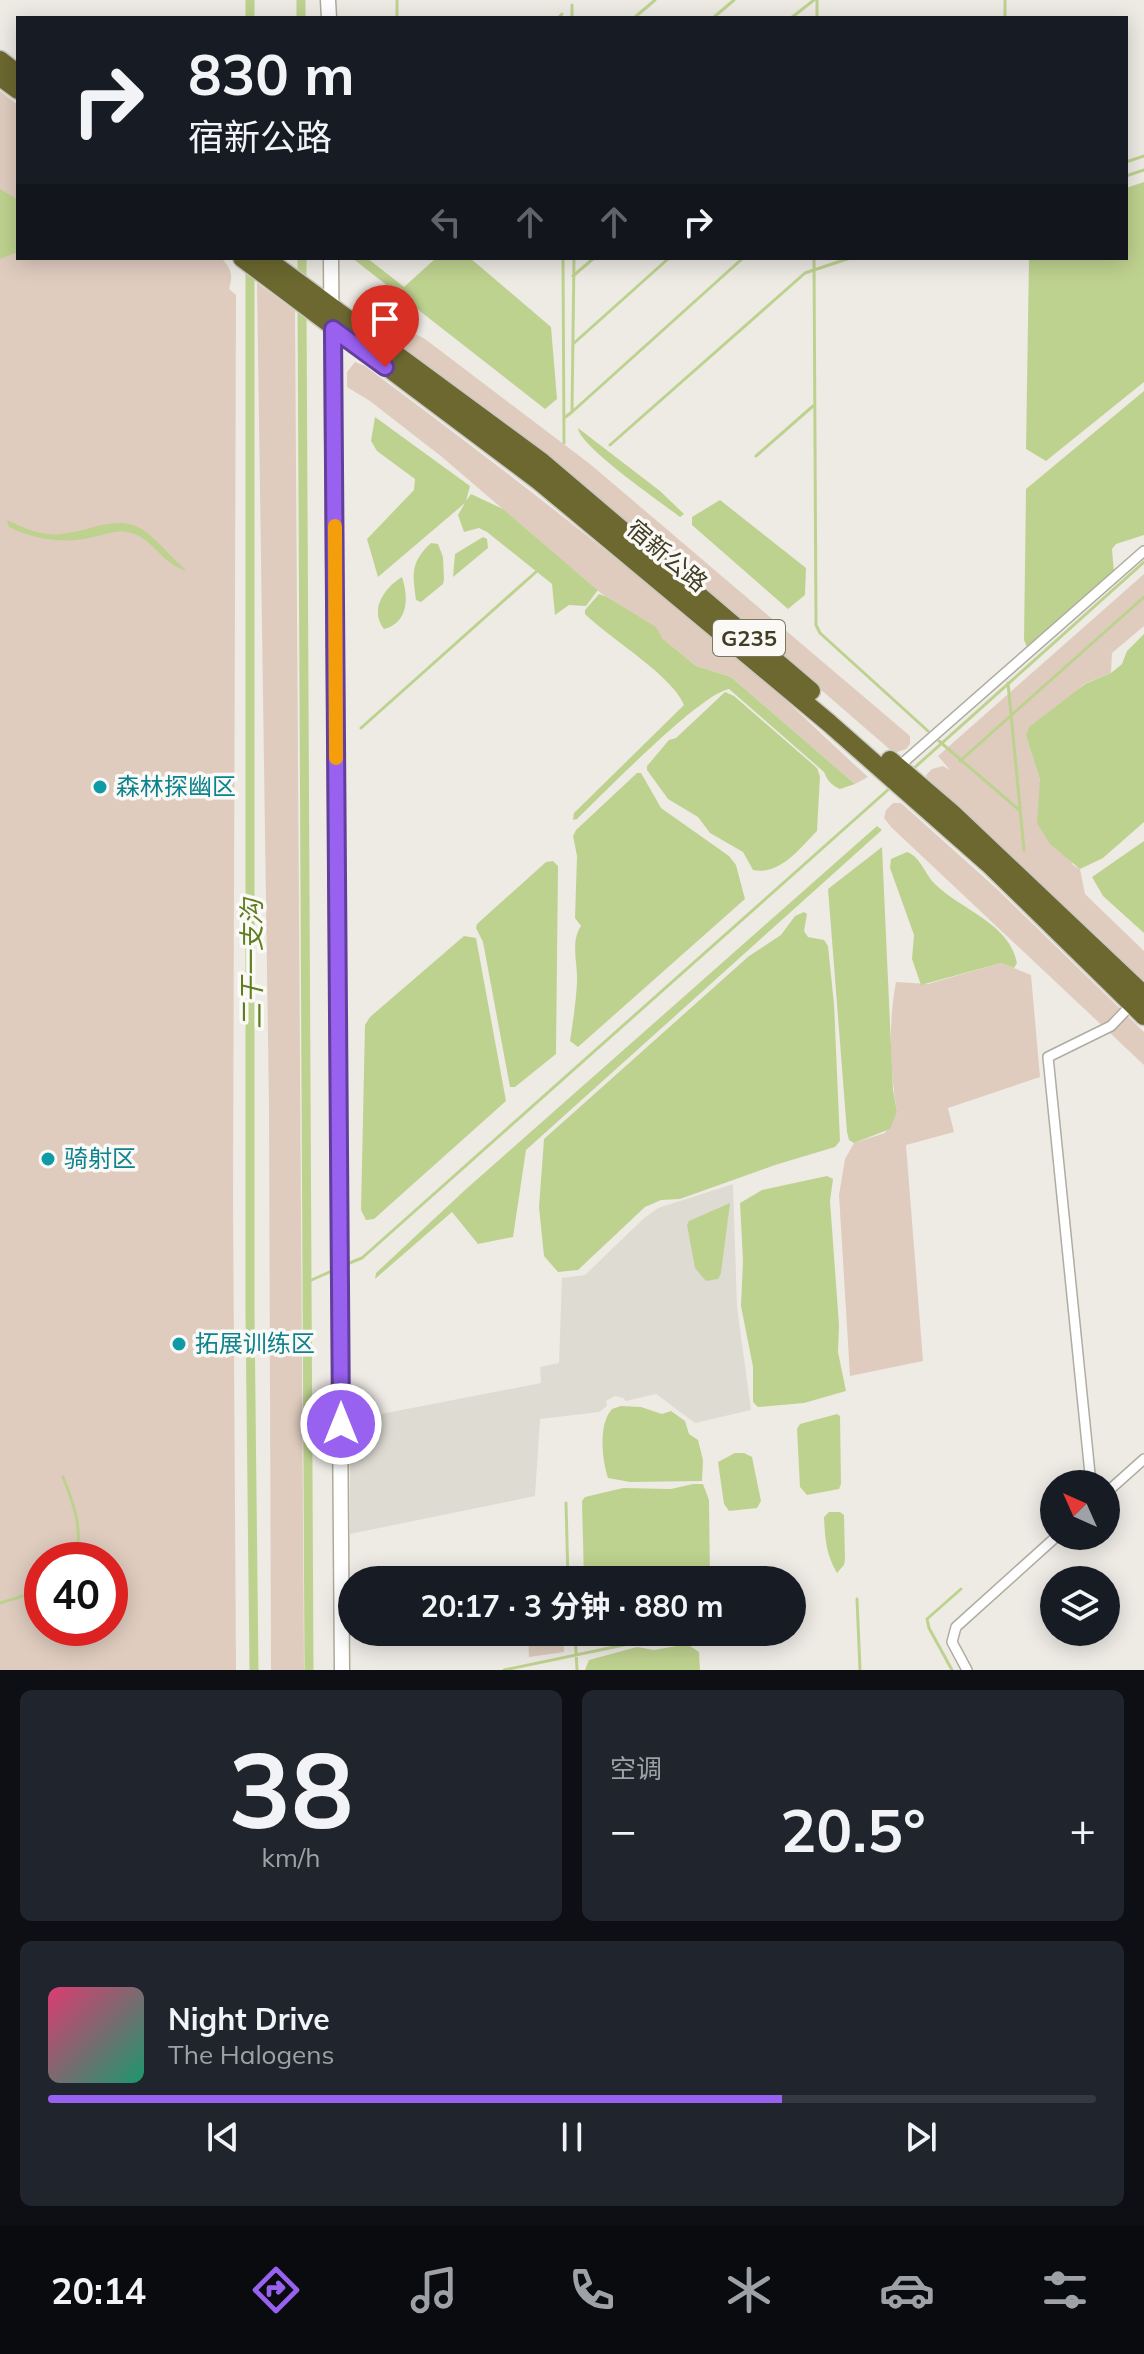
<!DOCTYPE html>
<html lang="zh">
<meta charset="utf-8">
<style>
:root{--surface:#171b24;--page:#20242c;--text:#f1f3f6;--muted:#9ea1a6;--line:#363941;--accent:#9961f0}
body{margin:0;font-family:Mulish,"Noto Sans SC",sans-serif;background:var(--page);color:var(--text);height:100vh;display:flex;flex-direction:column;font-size:30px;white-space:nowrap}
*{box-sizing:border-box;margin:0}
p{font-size:26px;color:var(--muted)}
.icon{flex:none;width:44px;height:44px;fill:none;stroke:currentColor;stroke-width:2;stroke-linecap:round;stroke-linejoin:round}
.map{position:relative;height:1670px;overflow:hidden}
.sheet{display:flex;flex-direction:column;gap:20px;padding:20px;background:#0d0f14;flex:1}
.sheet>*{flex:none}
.top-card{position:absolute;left:16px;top:16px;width:1112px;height:244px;border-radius:0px;box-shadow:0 4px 20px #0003;background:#171b24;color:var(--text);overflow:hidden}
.needle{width:52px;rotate:315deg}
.buttons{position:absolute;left:1040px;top:1470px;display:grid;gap:16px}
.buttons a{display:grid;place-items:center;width:80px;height:80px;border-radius:50%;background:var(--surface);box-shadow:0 4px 20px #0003;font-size:40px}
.speed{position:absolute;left:24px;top:1542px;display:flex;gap:16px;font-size:40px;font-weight:700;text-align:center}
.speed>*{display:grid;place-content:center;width:104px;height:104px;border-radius:50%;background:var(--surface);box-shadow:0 4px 20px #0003;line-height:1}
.speed .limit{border:12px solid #d22;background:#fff;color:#111}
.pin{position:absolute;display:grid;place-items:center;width:68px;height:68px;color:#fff;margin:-82px -34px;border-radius:50% 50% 50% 0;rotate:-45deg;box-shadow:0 0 8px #0007}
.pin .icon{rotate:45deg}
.me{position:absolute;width:88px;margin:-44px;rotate:0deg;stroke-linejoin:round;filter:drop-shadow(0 0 6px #0008)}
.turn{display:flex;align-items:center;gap:28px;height:168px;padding:0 40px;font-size:36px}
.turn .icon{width:104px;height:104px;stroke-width:2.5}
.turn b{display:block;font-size:56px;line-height:68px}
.lanes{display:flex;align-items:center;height:76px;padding:0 40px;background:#0003;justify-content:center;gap:40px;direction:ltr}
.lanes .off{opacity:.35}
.big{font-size:60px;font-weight:700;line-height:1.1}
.sheet .tile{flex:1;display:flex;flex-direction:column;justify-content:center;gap:12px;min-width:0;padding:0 28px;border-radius:12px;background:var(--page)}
.sheet .dial{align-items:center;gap:0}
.dial b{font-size:104px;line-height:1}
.song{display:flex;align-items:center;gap:24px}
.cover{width:96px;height:96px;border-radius:12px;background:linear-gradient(135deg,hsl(340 70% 55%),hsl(160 70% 35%))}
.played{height:8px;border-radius:4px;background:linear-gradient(90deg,var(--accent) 70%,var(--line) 70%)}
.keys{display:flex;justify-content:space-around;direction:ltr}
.heat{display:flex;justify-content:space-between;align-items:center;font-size:44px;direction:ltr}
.sheet .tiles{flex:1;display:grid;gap:20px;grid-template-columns:1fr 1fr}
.tile:last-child{grid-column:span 2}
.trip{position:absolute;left:338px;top:1566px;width:468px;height:80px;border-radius:40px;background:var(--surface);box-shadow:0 4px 20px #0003;font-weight:700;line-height:80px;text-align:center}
.menu{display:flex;height:128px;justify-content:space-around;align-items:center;background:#090b0e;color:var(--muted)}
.menu .icon{width:56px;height:56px}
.menu .on{color:var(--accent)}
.menu b{font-size:36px;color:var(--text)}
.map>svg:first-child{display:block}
.built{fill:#dedbd3}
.green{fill:#dfccbf;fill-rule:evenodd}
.water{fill:#bed28f}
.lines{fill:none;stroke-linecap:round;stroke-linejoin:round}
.stream{stroke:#bed28f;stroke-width:3}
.canal{stroke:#bed28f;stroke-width:9}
.street-casing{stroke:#afaca0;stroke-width:12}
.secondary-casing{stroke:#afaa98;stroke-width:17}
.highway-casing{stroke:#cac9c2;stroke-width:21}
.street{stroke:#fff;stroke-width:9}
.secondary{stroke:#fff;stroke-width:14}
.highway{stroke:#6c6830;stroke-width:18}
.route-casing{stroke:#633f9c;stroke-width:20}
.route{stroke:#9961f0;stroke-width:14}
.slow{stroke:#f59e0b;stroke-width:14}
.culture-dot{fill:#0f9aa8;stroke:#faf9f6;stroke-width:3}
.labels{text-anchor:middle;stroke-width:7;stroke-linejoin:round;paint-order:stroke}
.shield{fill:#faf9f6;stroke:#787563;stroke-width:2}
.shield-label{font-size:22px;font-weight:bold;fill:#403d24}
.street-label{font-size:24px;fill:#403d24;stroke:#faf9f6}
.culture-label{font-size:24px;fill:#0d838f;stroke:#faf9f6;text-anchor:start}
.water-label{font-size:26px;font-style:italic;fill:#5f7c1e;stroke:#faf9f6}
</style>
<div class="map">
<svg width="1144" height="1670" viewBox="0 0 1144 1670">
<rect width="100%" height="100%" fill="#eeebe5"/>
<path class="built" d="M 733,1184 L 737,1307 L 751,1410 L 695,1423 L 656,1394 L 626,1401 L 623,1398 L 615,1396 L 606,1401 L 607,1406 L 599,1412 L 540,1419 L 535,1496 L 350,1534 L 350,1420 L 541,1383 L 540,1367 L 559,1363 L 562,1278 L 585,1275 L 643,1219 L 658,1208 Z"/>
<path class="green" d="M 0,91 L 18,105 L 18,258 L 221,258 C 232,269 233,275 229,289 L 236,295 L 233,1197 L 236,1670 L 0,1670 ZM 42,1560 L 110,1560 L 110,1628 L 42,1628 Z
M 257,283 L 295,311 L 304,1670 L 271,1670 L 269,1107 Z
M 387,322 L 396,324 L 425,339 L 590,464 L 910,736 L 910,744 L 906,749 L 894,753 L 768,644 L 380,333 Z
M 355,362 L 365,366 C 497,464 626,564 752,670 C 792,704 829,742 868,777 L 855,784 L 731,677 L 696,666 L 662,638 L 655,627 L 602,594 L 442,457 L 370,401 L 347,387 L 347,372 Z
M 1144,574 L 1144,626 L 1112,653 L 1111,673 L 1084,684 L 1026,736 L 1040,780 L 1073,865 L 1080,869 L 1085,894 L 1144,951 L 1144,984 L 1097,936 L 929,784 L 926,775 L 932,769 L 943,766 L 950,770 L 938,756 Z
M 893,803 L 901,803 L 997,889 L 1144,1032 L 1144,1065 L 891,827 L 884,818 L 886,810 Z
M 1001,963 L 1031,975 L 1040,1077 L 948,1108 L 954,1132 L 906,1145 L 923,1361 L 850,1376 L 839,1195 L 845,1159 L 854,1143 L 885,1133 L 897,1113 C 890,1069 888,1025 896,982 L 928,984 Z
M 528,1632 L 563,1632 L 564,1652 L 529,1657 Z"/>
<path class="water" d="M 1144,182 L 1144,382 L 1046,461 L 1026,449 L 1029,258 L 1126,258 L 1126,188 Z
M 0,189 L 18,200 L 18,252 L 0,259 Z
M 352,258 L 367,258 L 404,287 L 436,258 L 470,258 L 551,327 L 557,399 L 545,409 Z
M 1144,391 L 1144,535 L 1116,544 L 1112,549 L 1114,573 L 1027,647 L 1024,640 L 1026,489 Z
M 375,417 L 470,486 L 466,501 L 471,494 L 503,509 L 594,587 L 598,590 L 586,606 L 569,605 L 555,615 L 552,584 L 487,532 L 479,528 L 464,532 L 458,515 L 465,503 L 378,577 L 367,539 L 414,490 L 415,479 L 377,451 L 371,441 Z
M 578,428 L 660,491 L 684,514 L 680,517 C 661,502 580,447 578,428 Z
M 720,500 L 806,568 L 805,595 L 788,609 L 692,525 L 692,517 Z
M 7,520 C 20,526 34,533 49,534 C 82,538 116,509 146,532 C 160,543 173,559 187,571 C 161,564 154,539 131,533 C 117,529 108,534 94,537 C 65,544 35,540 9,527 Z
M 483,537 L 487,539 L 488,548 L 453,577 L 455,554 Z
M 431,543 L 438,544 L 443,557 L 444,580 L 443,584 L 421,602 L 416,600 C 412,572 411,562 431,543 Z
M 402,577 C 409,598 408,623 384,629 C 369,610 384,588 402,577 Z
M 599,594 L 607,597 L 656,627 L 662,638 L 696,666 L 731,677 L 855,784 L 840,789 C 831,785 827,780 824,772 L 729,689 C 700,694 603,794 577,819 L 573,820 L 574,813 L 684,705 C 673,676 609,638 585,614 L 585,610 Z
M 1144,634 L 1144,822 L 1103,858 L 1080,869 L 1050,844 L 1037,823 L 1040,780 L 1026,736 L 1029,727 L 1085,684 L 1111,673 L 1122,664 L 1127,651 Z
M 725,692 L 734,696 L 817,768 L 820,776 L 817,831 C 801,847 780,876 753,870 L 743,852 L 710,833 L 698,817 L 668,799 L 647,770 L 647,766 L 669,740 L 676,738 Z
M 637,773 L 641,773 L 661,808 L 729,856 L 736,865 L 745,899 L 578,1047 L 570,1041 C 573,1021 576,1002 577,982 C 578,964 570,942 581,926 L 575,918 L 577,856 L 573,836 L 576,830 Z
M 877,826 L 882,830 L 526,1150 L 513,1237 L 478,1244 L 452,1212 L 375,1279 L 376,1273 L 465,1190 Z
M 1144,841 L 1144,933 L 1103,896 L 1092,877 Z
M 882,847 L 893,1090 L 897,1112 L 890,1129 L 854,1143 L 849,1140 L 847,1132 L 828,889 Z
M 907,852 C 921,857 925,875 936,885 C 962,910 1010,924 1017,963 L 1014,968 L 1001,963 L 921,985 L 912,959 L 914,935 L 890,868 L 891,859 Z
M 553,861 L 558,866 L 556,1054 L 515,1087 L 510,1087 L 483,942 L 476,928 L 477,924 L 546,862 Z
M 804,912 L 807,914 L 804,931 L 808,937 L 824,940 L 828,946 L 834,1004 L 840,1141 L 835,1147 L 775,1165 L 680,1199 L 661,1200 L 645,1207 L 578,1270 L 558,1272 L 544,1256 L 539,1207 L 544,1139 L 749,956 L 781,935 L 795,916 Z
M 464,936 L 476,938 L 506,1101 L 374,1219 L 366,1220 L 361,1210 L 365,1025 L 370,1017 Z
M 827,1176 L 833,1179 L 830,1201 L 839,1325 L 838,1352 L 846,1391 L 804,1403 L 758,1407 L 753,1402 L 753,1367 L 741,1306 L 743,1261 L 740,1203 L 762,1190 Z
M 730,1203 L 721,1273 L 718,1279 L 706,1281 L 695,1268 L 687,1225 L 689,1221 Z
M 621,1406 L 641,1407 L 662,1414 L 671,1411 L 685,1421 L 689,1434 L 698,1440 L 703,1460 L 702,1481 L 630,1482 L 608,1478 C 602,1460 598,1424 612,1409 Z
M 837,1414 L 840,1416 L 841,1484 L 839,1489 L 807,1495 L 800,1487 L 797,1429 L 800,1424 Z
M 735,1453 L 744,1453 L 752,1457 L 761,1501 L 757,1508 L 729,1511 L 724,1504 L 718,1462 Z
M 693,1484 L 703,1484 L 709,1500 L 710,1580 L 584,1580 L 582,1501 L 585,1497 L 623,1488 L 671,1489 Z
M 829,1512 L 840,1512 L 844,1515 L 845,1560 L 844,1565 L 837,1573 C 826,1554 825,1539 824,1517 Z
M 677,1646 L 690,1646 L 699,1652 L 700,1670 L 585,1670 L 589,1660 L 637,1647 L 654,1650 Z"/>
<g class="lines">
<path class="stream" d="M 572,5 L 572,18
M 397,18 L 397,0
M 558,18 L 562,14
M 634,18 L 655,0
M 713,18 L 734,0
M 791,18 L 814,0
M 817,18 L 817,0
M 1005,18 L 1005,0
M 1126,162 L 1144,156
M 1126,176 L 1144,170
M 563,258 L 564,443
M 814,258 L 816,625 L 820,633 L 928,731
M 573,276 L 594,258
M 573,344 L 669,258
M 572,412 L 743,258
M 564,418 L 572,412 L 574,258
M 610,445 L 805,273 L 850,258
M 756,456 L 813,406
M 1008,683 L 1024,850
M 361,728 L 537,571
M 939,741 L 1018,809
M 960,761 L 1144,597
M 913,769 L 1144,562
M 347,1264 L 362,1258 L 890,788
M 307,1282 L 332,1271
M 63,1477 C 72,1499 87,1538 72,1560
M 566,1503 L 568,1580
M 857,1599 L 860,1670
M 0,1603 L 42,1590
M 575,1632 L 577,1670
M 504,1670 L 657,1638
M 952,1670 L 929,1628 L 927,1619 L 961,1589"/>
<path class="canal" d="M 301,0 L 301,18
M 250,18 L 250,0
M 302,258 L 302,287
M 250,265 L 250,1314 L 254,1670
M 302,305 L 309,1670"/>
<defs>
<path id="street" d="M 897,768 L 1144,551
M 1091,1484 L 1048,1057 L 1111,1026 L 1133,1003
M 1106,1493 L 1144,1459
M 967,1670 L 952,1642 L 956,1627 L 1057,1536"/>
<path id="secondary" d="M 328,0 L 329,18
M 331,258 L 342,1670"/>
<path id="highway" d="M 0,60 L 18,74
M 0,77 L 18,90
M 242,258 L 539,481 L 829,723 L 991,866 L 1144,1016
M 265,258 L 542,462 L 811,691
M 890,760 L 952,813 L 1144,995"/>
</defs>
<use href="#street" class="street-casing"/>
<use href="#secondary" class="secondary-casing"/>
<use href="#highway" class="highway-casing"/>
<use href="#street" class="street"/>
<use href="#secondary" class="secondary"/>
<use href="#highway" class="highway"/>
</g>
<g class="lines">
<defs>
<path id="route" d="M 341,1424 L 333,329 L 385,367"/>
</defs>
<use href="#route" class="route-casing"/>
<use href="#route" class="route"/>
<path class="slow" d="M 335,526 L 336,758"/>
</g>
<g class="culture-dot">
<circle cx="100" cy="787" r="8"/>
<circle cx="48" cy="1159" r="8"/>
<circle cx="179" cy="1344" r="8"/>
</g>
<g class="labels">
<rect class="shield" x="713" y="620" width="72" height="36" rx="6"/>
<g class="shield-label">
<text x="749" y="646">G235</text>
</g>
<g class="street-label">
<text transform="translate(667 556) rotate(40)" y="8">宿新公路</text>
</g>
<g class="culture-label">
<text x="116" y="795">森林探幽区</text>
<text x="64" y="1167">骑射区</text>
<text x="195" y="1352">拓展训练区</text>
</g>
<g class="water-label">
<text transform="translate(252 964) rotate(-90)" y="9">二干一支沟</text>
</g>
</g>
</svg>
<div class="buttons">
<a><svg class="needle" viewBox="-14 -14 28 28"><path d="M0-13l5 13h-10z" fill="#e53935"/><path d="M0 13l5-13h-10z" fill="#9ea1a6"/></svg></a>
<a><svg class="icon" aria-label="layers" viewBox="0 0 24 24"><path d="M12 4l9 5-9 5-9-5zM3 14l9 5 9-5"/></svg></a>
</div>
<div class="speed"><div class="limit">40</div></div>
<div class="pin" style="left:385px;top:367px;background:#d93025"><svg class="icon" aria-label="arrive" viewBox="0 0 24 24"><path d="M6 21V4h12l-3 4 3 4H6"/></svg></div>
<svg class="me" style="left:341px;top:1424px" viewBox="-20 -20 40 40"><circle r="17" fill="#9961f0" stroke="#fff" stroke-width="3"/><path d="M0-11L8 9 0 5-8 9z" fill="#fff"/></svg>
<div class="trip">20:17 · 3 分钟 · 880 m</div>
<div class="top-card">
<div class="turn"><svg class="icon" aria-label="right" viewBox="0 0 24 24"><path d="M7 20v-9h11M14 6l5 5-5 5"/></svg><div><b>830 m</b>宿新公路</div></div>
<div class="lanes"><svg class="icon off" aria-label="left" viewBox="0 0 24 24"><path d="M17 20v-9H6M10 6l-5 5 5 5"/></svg><svg class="icon off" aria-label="ahead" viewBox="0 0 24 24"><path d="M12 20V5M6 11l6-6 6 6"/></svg><svg class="icon off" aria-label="ahead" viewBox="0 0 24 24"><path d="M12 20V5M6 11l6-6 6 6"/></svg><svg class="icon" aria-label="right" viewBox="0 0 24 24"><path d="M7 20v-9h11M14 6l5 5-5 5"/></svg></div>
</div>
</div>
<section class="sheet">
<div class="tiles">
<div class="tile dial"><b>38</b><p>km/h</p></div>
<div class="tile"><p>空调</p>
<div class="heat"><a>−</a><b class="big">20.5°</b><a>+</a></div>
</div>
<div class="tile">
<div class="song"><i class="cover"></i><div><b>Night Drive</b><p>The Halogens</p></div></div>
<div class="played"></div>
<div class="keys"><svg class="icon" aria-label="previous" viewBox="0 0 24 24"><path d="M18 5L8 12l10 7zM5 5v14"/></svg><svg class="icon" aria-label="pause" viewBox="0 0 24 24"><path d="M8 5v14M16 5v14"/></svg><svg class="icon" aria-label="next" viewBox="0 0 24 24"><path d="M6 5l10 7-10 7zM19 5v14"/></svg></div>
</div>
</div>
</section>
<nav class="menu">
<b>20:14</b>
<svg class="icon on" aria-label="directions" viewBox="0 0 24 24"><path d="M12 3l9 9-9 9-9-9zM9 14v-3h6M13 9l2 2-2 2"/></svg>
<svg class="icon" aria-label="music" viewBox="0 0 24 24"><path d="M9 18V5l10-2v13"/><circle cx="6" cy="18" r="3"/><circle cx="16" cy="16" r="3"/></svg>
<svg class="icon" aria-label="phone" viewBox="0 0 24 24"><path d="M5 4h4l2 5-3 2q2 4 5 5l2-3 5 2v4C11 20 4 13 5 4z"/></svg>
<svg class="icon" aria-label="climate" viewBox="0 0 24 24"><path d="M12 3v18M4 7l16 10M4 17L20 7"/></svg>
<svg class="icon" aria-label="car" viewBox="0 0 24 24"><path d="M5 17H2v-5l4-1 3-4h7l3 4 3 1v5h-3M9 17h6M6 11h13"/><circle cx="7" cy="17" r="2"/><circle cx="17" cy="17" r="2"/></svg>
<svg class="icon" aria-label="filters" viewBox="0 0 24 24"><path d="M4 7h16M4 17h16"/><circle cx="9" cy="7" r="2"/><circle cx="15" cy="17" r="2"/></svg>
</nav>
